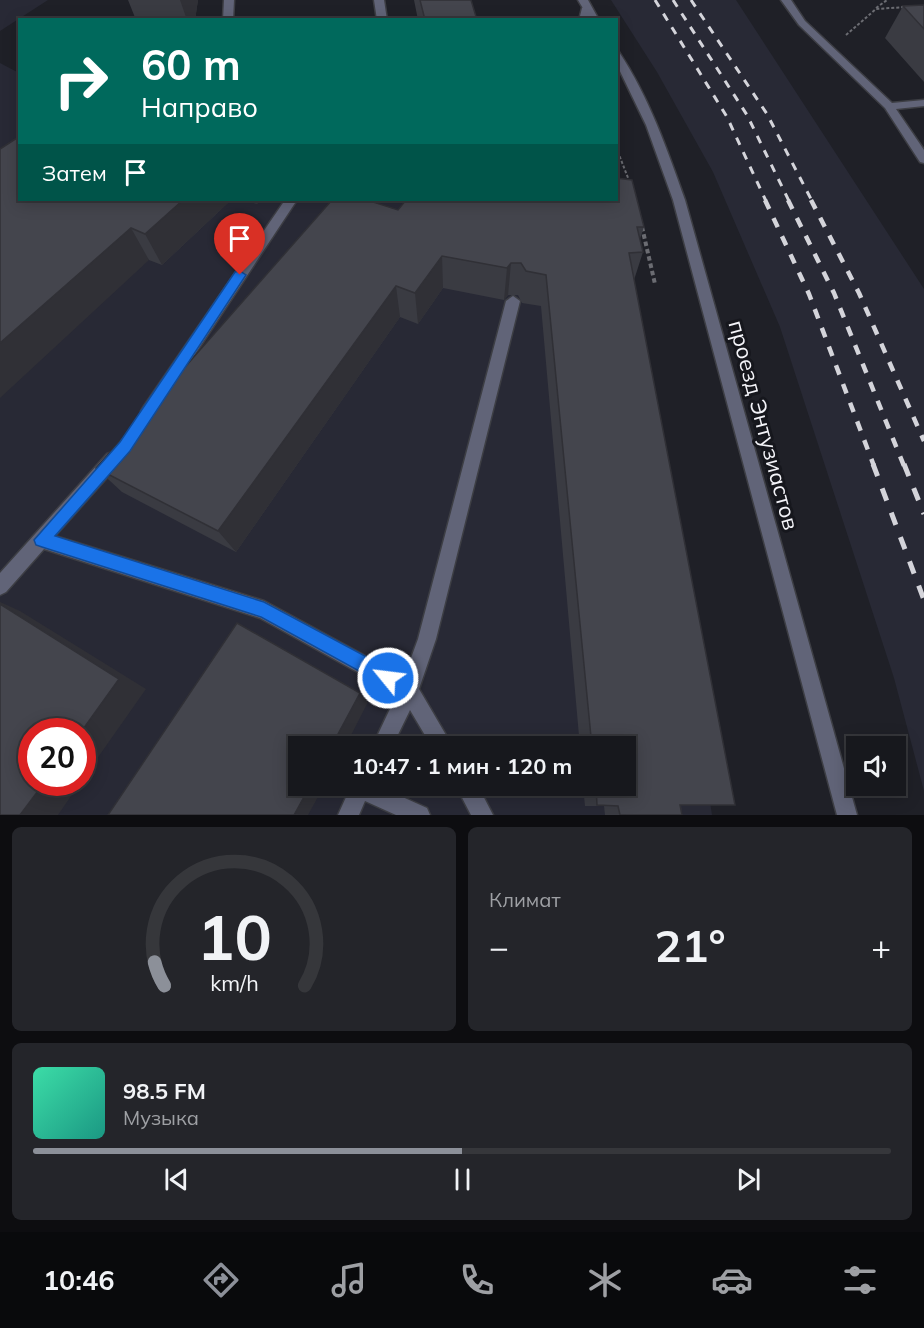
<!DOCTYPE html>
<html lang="ru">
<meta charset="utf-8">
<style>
:root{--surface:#17181d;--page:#24252a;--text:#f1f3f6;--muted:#9ea0a4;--line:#36373b;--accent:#8c9099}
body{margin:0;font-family:Mulish,sans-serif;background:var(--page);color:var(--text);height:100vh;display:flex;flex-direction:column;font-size:22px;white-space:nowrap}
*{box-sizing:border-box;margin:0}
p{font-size:20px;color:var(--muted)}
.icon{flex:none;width:33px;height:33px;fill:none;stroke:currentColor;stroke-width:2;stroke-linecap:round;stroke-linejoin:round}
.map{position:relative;height:815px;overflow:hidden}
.side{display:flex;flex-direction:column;gap:12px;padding:12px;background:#0d0d10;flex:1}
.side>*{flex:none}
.top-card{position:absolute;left:18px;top:18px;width:600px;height:183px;border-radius:0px;box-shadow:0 3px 15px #0003,0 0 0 2px var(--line);background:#00695c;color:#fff;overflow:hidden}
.controls{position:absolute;left:846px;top:736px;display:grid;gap:12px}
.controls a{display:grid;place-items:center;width:60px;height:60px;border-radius:0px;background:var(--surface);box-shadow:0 3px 15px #0003,0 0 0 2px var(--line);font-size:30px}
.speed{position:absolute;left:18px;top:718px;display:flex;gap:12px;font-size:30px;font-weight:700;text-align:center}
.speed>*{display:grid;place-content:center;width:78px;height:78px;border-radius:50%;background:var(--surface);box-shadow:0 3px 15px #0003,0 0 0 2px var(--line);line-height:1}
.speed .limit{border:9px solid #d22;background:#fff;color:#111}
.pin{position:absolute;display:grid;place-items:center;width:51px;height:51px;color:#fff;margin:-62px -26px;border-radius:50% 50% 50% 0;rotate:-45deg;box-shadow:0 0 6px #0007}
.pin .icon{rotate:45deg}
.me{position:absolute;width:66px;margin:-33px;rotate:299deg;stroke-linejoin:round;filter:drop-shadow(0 0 4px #0008)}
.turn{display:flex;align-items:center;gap:21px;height:126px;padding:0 24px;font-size:27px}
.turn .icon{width:78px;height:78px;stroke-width:2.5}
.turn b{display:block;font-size:42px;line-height:51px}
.then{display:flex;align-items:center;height:57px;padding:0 24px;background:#0003;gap:12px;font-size:22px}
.big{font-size:45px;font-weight:700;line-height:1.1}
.side .tile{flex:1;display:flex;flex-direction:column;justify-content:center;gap:9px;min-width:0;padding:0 21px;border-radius:9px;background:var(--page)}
.side .dial{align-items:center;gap:0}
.dial svg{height:156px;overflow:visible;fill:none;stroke:var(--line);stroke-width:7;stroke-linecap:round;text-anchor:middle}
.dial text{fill:var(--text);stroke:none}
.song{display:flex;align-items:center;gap:18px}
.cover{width:72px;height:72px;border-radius:9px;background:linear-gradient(135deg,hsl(160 70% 55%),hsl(170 70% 35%))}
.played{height:6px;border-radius:3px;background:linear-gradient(90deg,var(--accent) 50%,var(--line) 50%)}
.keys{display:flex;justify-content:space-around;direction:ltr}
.heat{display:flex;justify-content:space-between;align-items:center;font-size:33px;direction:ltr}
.side .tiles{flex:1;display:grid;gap:12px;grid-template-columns:1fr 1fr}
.tile:last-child{grid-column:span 2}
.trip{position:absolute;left:288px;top:736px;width:348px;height:60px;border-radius:0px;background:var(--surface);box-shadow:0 3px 15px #0003,0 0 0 2px var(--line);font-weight:700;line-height:60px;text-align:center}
.menu{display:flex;height:96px;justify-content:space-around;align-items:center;background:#090a0c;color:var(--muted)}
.menu .icon{width:42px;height:42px}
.menu .current{color:var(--accent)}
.menu b{font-size:27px;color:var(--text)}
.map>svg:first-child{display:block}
.built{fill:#282935;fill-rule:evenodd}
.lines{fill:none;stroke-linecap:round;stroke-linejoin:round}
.service-casing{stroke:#3d3e44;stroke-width:3}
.minor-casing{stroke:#3d3e44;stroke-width:3}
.path-far1{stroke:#6b6c72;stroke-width:2;stroke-dasharray:3 2;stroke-linecap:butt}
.path{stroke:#6b6c72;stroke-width:4;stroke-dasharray:4.5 3;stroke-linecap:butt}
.service{fill:#616478;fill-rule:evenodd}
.minor{fill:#616478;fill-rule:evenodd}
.rail-far2{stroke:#d4d4da;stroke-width:3;stroke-dasharray:8 8;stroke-linecap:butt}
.rail-far1{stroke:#d4d4da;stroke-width:4.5;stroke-dasharray:10 10;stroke-linecap:butt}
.rail{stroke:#d4d4da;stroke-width:5;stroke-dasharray:13 13;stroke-linecap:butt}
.wall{fill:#3a3b42}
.shaded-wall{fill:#303036}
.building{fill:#44454d;stroke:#303036;stroke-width:1.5}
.route{fill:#1a73e8;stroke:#114b97;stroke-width:1.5}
.labels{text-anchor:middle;stroke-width:6;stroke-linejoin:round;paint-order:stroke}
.street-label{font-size:22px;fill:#f4f4f9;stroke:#16171d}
</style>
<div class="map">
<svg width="924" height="815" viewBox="0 0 924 815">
<rect width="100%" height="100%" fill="#1f2027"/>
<path class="built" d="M 0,0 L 48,0 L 0,31 Z
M 611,0 L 736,0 L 924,289 L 924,791 L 894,678 L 780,327 L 713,172 L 657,72 Z
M 0,63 L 19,73 L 20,200 L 535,200 L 628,260 L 712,815 L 0,815 ZM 32,732 L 82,732 L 82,783 L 32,783 ZM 298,747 L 626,747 L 626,786 L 298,786 Z"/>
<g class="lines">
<defs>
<path id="service" d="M 224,0 L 234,0 L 233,20 L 223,20 Z
M 374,0 L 384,0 L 387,20 L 377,20 Z
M 781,0 L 791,0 L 805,21 L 892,103 L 924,100 L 924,106 L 896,109 L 924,150 L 924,163 L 920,162 L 885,108 L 799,25 Z
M 587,5 L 592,8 L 589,20 L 579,20 L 582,8 Z
M 285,200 L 297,200 L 154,416 L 149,417 L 144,416 L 141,411 L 144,406 Z
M 513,296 L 520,301 L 436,639 L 419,689 L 453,747 L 432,747 L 410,710 L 392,747 L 372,747 L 397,694 L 260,618 L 44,549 L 6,592 L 0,595 L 0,573 L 107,454 L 113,452 L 119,454 L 121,459 L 119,464 L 55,536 L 264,601 L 404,677 L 418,639 L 506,301 Z
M 351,786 L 378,786 L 427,808 L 430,815 L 396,815 L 365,801 L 359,815 L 338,815 Z
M 456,786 L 478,786 L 493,815 L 471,815 Z"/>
<path id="minor" d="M 578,0 L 588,0 L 599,20 L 590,20 Z
M 616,51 L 619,52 C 649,97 667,149 685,200 L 857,815 L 837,815 L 673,200 L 646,125 L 616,63 Z"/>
</defs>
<use href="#service" class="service-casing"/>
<use href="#minor" class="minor-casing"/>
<path class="path-far1" d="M 876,8 L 887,0
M 846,35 L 876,9 L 906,7
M 616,147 L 630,183"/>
<path class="path" d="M 642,227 L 655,284"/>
<use href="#service" class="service"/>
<use href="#minor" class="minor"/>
<path class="rail-far2" d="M 655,0 L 727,117 L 766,201
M 673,0 L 747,115 L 789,201
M 691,0 L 767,114 L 812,201"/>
<path class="rail-far1" d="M 765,200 L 809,294 L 874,466
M 788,200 L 834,293 L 904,466
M 811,200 L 859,293 L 924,441"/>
<path class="rail" d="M 873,464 L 924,600
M 904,464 L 924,514"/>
</g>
<path class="wall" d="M 128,0 L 198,0 L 195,20 L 136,20 Z
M 414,0 L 471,0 L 477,20 L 418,20 Z
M 924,5 L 924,82 L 885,38 L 903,6 Z
M 20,136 L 231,200 L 162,265 L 149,260 Z
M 244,200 L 261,200 L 257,204 Z
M 398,210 L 644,227 L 640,239 L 643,252 L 634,280 L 735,805 L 681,805 L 682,815 L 605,815 L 604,806 L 585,806 L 583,786 L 626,786 L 626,747 L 580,747 L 541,306 L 522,303 L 518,295 L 508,295 L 504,300 L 443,288 L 418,324 L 400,317 L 236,552 L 122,492 L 96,468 Z"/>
<path class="shaded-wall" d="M 180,0 L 198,0 L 195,20 L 187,20 Z
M 183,200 L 231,200 L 162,265 L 145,234 Z
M 255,200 L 261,200 L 257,204 Z
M 131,228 L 149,260 L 0,398 L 0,343 Z
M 442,256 L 443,288 L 418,324 L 415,293 Z
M 511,263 L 508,295 L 504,300 L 507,268 Z
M 396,286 L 400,317 L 236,552 L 218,531 Z
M 0,602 L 20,611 L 146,689 L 82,780 L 82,732 L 81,732 L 0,604 Z
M 360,693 L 368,702 L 345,747 L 331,747 Z
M 44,783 L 80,783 L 58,815 L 20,815 Z
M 310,786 L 324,786 L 308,815 L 294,815 Z"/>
<path class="building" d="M 420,0 L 471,0 L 477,20 L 425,20 Z
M 924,5 L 924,29 L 903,6 Z
M 20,136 L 20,200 L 183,200 L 145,234 L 131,228 L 0,343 L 0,149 Z
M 616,178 L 632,180 L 644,227 L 637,227 L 643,252 L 629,253 L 735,805 L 680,805 L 682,815 L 620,815 L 618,806 L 597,805 L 596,786 L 626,786 L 626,747 L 592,747 L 546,275 L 526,271 L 521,263 L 511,263 L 507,268 L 442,256 L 415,293 L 396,286 L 218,531 L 96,468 L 332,200 L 367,200 L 398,210 L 406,200 L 616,200 Z
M 0,604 L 119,679 L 81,732 L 32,732 L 32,783 L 44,783 L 20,815 L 0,815 Z
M 237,623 L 360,693 L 331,747 L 298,747 L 298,786 L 310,786 L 294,815 L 108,815 Z"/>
<path class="route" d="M 240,271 L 246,275 L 244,278 L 130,451 L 55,536 L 264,602 L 395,672 L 397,678 L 395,684 L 388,687 L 261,617 L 42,547 L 36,545 L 34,540 L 120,442 L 235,272 Z"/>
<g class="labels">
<g class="street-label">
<text transform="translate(764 425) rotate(75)" y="8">проезд Энтузиастов</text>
</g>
</g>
</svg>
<div class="controls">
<a><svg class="icon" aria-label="sound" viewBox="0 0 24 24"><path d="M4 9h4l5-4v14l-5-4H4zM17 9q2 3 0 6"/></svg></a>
</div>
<div class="speed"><div class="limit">20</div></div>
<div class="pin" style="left:240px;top:275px;background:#d93025"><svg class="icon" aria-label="arrive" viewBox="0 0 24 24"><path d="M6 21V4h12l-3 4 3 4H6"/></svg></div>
<svg class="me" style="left:388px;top:678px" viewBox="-20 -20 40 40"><circle r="17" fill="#1a73e8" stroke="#fff" stroke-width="3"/><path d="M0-11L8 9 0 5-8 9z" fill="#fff"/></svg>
<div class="trip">10:47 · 1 мин · 120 m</div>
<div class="top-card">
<div class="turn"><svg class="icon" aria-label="right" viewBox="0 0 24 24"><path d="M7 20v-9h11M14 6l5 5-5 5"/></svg><div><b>60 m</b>Направо</div></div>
<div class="then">Затем<svg class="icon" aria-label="arrive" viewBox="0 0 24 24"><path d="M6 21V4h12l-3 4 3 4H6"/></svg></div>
</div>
</div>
<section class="side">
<div class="tiles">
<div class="tile dial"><svg viewBox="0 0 100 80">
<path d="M14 69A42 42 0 1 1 86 69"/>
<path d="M14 69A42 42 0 0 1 9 57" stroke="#8c9099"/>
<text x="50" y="56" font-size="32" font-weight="700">10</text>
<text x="50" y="72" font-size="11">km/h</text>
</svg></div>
<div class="tile"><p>Климат</p>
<div class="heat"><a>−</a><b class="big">21°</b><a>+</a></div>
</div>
<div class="tile">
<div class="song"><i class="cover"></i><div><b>98.5 FM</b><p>Музыка</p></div></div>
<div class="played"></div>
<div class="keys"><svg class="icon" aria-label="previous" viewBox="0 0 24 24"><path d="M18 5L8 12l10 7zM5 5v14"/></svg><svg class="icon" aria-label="pause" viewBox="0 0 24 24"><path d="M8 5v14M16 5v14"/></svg><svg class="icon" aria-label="next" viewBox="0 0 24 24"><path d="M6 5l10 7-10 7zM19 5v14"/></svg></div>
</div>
</div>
</section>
<nav class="menu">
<b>10:46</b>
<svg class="icon current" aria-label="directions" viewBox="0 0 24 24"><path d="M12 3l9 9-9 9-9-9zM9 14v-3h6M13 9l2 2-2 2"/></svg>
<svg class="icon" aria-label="music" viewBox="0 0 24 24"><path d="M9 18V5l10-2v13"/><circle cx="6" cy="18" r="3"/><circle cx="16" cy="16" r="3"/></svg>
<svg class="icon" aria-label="phone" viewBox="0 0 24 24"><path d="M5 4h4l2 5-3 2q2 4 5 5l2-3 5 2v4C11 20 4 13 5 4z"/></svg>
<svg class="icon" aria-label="climate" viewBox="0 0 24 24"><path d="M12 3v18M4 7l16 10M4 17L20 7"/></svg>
<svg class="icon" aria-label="car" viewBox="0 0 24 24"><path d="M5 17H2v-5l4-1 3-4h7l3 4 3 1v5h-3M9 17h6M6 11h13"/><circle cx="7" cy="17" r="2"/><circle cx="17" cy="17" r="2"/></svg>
<svg class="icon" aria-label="filters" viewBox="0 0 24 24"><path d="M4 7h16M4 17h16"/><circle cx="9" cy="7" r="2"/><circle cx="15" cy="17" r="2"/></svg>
</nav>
